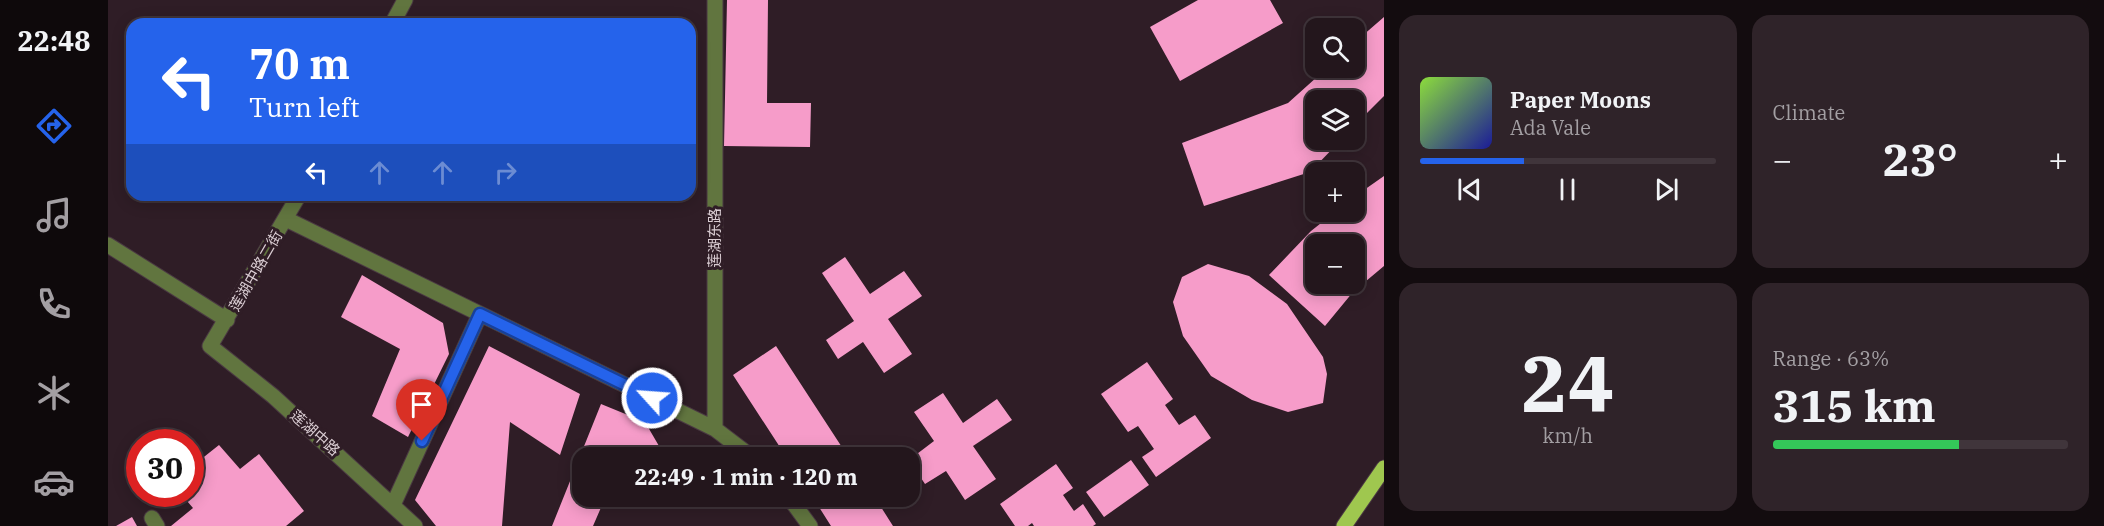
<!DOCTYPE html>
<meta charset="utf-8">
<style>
:root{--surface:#23161c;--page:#2f2329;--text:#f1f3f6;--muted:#a39fa3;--line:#40353b;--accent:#2563eb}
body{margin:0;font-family:"IBM Plex Serif","Noto Sans SC",serif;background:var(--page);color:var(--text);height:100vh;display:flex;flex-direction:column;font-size:22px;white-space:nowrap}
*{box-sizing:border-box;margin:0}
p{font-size:20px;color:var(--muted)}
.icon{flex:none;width:33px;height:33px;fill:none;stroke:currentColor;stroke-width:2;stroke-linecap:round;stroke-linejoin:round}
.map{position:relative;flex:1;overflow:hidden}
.side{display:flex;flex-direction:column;gap:15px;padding:15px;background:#130c0f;width:720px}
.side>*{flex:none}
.guide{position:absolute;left:18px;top:18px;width:570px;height:183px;border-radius:18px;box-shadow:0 3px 15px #0003,0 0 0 2px var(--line);background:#2563eb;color:#fff;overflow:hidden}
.buttons{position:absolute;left:1197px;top:18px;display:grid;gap:12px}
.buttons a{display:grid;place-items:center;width:60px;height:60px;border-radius:12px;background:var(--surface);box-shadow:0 3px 15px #0003,0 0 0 2px var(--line);font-size:30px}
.speed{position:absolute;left:18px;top:429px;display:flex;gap:12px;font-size:30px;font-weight:700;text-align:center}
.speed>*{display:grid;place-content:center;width:78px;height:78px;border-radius:50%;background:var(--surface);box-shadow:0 3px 15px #0003,0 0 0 2px var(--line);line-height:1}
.speed .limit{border:9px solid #d22;background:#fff;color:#111}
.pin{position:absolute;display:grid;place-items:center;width:51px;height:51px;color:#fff;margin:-62px -26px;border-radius:50% 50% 50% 0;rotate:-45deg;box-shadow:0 0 6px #0007}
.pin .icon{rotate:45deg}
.me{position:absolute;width:66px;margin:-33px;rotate:296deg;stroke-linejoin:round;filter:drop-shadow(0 0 4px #0008)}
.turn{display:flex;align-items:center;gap:21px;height:126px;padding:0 24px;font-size:27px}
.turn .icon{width:78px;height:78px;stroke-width:2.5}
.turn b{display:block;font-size:42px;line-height:51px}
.lanes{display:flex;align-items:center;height:57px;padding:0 24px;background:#0003;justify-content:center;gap:30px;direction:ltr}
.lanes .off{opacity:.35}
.big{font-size:45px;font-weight:700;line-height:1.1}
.side .widget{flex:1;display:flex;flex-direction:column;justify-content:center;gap:9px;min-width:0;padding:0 21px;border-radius:18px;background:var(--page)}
.side .dial{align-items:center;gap:0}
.dial b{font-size:78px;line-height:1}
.song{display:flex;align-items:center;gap:18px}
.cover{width:72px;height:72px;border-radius:9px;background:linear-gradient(135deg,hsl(90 70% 55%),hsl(240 70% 35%))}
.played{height:6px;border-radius:3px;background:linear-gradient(90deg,var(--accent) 35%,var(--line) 35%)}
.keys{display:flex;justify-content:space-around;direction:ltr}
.heat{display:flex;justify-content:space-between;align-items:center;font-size:33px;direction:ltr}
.charge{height:9px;border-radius:4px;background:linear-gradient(90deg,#34c759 63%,var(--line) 0)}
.side .tiles{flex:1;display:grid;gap:15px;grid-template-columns:repeat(2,1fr)}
.trip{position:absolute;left:464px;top:447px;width:348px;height:60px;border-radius:18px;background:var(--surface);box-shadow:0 3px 15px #0003,0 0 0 2px var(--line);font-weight:700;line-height:60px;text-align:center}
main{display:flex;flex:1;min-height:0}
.tabs{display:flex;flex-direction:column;width:108px;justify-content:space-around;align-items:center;background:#0e090b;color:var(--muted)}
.tabs .icon{width:42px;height:42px}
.tabs .selected{color:var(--accent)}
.tabs b{font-size:27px;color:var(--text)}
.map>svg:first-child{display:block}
.building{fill:#f69cc9;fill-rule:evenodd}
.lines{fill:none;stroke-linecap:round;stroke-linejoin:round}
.minor-casing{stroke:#4a3942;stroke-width:17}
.major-casing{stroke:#4a3942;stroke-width:17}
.minor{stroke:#61753f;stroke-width:15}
.major{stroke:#9fc74f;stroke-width:15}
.route-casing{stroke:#184099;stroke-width:15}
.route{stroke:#2563eb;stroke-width:10}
.labels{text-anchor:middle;stroke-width:6;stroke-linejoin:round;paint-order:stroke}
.street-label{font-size:15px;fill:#dacdd3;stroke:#2f1d26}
</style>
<main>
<nav class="tabs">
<b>22:48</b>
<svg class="icon selected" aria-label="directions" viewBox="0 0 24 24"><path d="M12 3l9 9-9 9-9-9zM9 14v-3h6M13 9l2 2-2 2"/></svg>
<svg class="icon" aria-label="music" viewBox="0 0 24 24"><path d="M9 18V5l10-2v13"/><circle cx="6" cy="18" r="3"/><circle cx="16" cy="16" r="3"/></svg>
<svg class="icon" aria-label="phone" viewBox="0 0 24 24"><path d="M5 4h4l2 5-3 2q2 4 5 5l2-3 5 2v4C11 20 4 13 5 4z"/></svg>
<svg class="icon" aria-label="climate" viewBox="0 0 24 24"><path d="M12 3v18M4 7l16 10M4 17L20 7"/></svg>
<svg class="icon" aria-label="car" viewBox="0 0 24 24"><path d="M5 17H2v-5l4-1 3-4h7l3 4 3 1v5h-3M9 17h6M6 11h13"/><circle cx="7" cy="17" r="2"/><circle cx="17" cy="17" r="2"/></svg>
</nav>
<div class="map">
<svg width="1276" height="526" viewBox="0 0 1276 526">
<rect width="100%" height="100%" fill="#2f1d26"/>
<path class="building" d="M 619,0 L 660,0 L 659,103 L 703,103 L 702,147 L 616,146 Z
M 1090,0 L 1162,0 L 1175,23 L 1072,81 L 1042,27 Z
M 1276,17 L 1276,96 L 1246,126 L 1246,100 L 1208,100 L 1208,140 L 1233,140 L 1202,172 L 1096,206 L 1074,143 L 1180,103 L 1219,68 L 1246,68 L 1246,43 Z
M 1276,176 L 1276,266 L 1245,292 L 1217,326 L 1161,275 L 1203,231 L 1227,212 L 1246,212 L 1246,197 ZM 1208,244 L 1246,244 L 1246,284 L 1208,284 Z
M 737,257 L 762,294 L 796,271 L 814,296 L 780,319 L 804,354 L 776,373 L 755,342 L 730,359 L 718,340 L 746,321 L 714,273 Z
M 1100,264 L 1141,276 L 1179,304 L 1215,357 L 1219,374 L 1215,403 L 1180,412 L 1144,400 L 1103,376 L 1075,336 L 1065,302 L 1074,277 Z
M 254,275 L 335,323 L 341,354 L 300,437 L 264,416 L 292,349 L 233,317 Z
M 381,346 L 472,394 L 452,455 L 402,422 L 394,526 L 328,526 L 307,500 Z
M 668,346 L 741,458 L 679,458 L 625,375 Z
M 1039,362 L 1065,399 L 1057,405 L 1071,425 L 1087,415 L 1103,438 L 1048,477 L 1034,457 L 1046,449 L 1030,426 L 1020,432 L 993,394 Z
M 835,393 L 855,423 L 889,399 L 904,420 L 865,446 L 888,479 L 857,500 L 838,471 L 817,484 L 801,460 L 826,441 L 806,412 Z
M 493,404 L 537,422 L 558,458 L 474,458 L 474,496 L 498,496 L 485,526 L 444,526 Z
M 111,445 L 132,469 L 151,454 L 196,511 L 178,526 L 63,526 L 85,508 L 73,494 L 82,494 L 82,468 Z
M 1023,460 L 1041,485 L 996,517 L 978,492 Z
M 948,464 L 965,488 L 955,495 L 966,511 L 975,504 L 988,524 L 985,526 L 926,526 L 924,523 L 920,526 L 907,526 L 892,504 Z
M 704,496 L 766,496 L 785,526 L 723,526 Z
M 24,517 L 29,526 L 8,526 Z"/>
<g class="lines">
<defs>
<path id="minor" d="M 607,0 L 607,429
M 284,24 L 297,0
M 191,195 L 102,346 L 165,396 L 307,526
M 178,219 L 607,429 L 645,458
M 0,245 L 119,320
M 680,496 L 702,526
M 285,505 L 372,314
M 44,518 L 49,526"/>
<path id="major" d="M 1236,526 L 1276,468"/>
</defs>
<use href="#minor" class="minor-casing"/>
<use href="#major" class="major-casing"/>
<use href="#minor" class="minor"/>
<use href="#major" class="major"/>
</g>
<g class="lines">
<defs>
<path id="route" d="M 314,441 L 372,314 L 544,398"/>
</defs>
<use href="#route" class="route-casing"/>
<use href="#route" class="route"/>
</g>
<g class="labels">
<g class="street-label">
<text transform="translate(607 238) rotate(-90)" y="5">莲湖东路</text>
<text transform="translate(148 271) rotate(-60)" y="5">莲湖中路二街</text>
<text transform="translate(207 433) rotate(42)" y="5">莲湖中路</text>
</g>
</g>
</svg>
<div class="buttons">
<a><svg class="icon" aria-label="search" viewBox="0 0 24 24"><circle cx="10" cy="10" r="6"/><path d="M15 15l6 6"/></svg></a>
<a><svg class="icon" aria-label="layers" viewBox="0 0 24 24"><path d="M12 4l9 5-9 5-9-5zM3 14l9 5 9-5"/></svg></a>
<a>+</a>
<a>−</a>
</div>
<div class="speed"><div class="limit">30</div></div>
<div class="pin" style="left:314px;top:441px;background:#d93025"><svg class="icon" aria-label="arrive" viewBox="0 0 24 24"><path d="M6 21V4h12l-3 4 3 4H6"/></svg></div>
<svg class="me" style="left:544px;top:398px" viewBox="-20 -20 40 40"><circle r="17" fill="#2563eb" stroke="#fff" stroke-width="3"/><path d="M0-11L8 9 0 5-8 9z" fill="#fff"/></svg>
<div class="trip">22:49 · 1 min · 120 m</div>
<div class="guide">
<div class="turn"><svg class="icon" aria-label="left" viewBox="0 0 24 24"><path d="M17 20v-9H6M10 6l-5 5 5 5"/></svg><div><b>70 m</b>Turn left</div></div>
<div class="lanes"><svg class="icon" aria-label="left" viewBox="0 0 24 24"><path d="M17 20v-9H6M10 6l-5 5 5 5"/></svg><svg class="icon off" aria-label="ahead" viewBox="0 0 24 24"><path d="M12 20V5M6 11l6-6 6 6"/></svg><svg class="icon off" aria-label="ahead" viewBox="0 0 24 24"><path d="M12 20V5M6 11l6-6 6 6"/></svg><svg class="icon off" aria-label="right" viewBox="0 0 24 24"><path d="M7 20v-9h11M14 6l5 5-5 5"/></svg></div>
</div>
</div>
<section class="side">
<div class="tiles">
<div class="widget">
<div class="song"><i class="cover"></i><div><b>Paper Moons</b><p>Ada Vale</p></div></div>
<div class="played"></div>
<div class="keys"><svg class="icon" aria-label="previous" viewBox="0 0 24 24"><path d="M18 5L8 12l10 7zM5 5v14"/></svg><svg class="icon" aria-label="pause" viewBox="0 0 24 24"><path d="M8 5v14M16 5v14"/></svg><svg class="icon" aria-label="next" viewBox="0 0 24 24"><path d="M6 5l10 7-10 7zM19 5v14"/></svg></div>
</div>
<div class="widget"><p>Climate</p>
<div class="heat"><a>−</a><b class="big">23°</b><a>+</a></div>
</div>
<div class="widget dial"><b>24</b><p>km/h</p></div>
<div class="widget"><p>Range · 63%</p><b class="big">315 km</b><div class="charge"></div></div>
</div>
</section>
</main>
